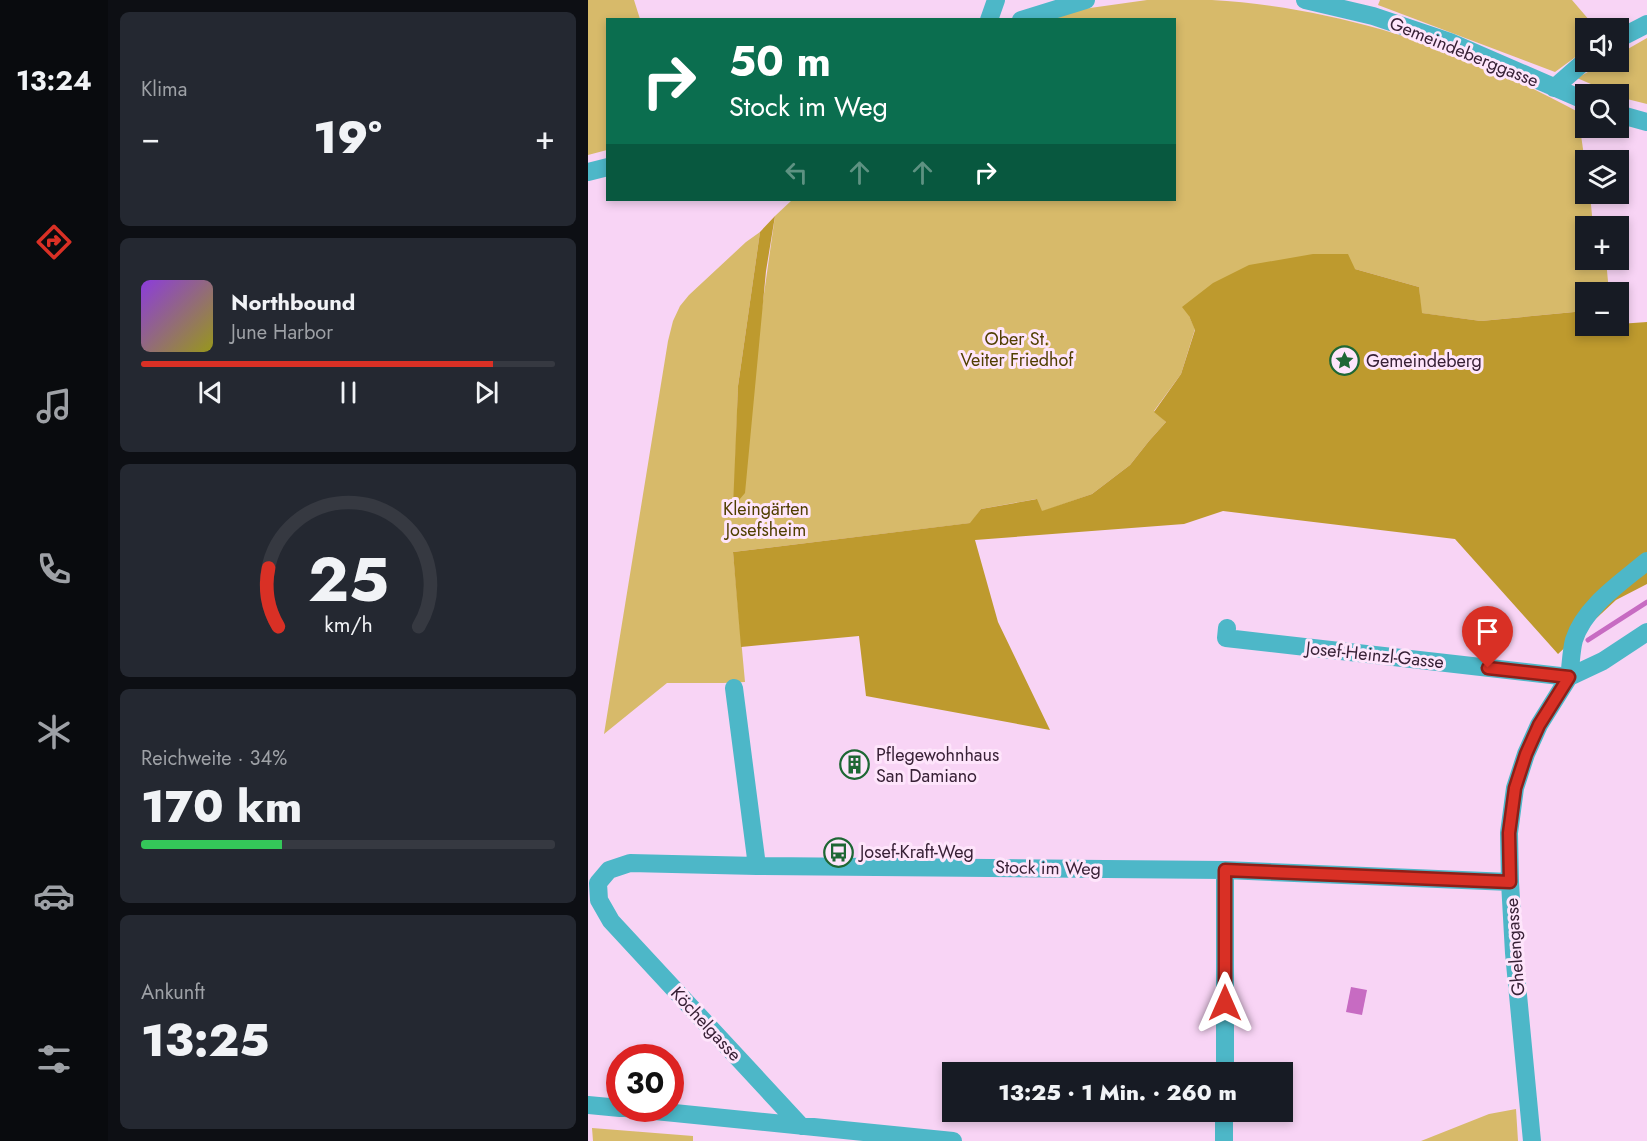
<!DOCTYPE html>
<html lang="de">
<meta charset="utf-8">
<style>
:root{--surface:#171b24;--page:#242831;--text:#f1f3f6;--muted:#9ea1a6;--line:#363941;--accent:#d93025}
body{margin:0;font-family:Jost,sans-serif;background:var(--page);color:var(--text);height:100vh;display:flex;flex-direction:column;font-size:22px;white-space:nowrap}
*{box-sizing:border-box;margin:0}
p{font-size:20px;color:var(--muted)}
.icon{flex:none;width:33px;height:33px;fill:none;stroke:currentColor;stroke-width:2;stroke-linecap:round;stroke-linejoin:round}
.map{position:relative;flex:1;overflow:hidden}
.drawer{display:flex;flex-direction:column;gap:12px;padding:12px;background:#0d0f14;width:480px}
.drawer>*{flex:none}
.top-card{position:absolute;left:18px;top:18px;width:570px;height:183px;border-radius:0px;box-shadow:0 3px 9px #0003;background:#0b6e4f;color:#fff;overflow:hidden}
.controls{position:absolute;left:987px;top:18px;display:grid;gap:12px}
.controls a{display:grid;place-items:center;width:54px;height:54px;border-radius:0px;background:var(--surface);box-shadow:0 3px 9px #0003;font-size:30px}
.speed{position:absolute;left:18px;top:1044px;display:flex;gap:12px;font-size:30px;font-weight:700;text-align:center}
.speed>*{display:grid;place-content:center;width:78px;height:78px;border-radius:50%;background:var(--surface);box-shadow:0 3px 9px #0003;line-height:1}
.speed .limit{border:9px solid #d22;background:#fff;color:#111}
.pin{position:absolute;display:grid;place-items:center;width:51px;height:51px;color:#fff;margin:-62px -26px;border-radius:50% 50% 50% 0;rotate:-45deg;box-shadow:0 0 6px #0007}
.pin .icon{rotate:45deg}
.me{position:absolute;width:66px;margin:-33px;rotate:0deg;stroke-linejoin:round;filter:drop-shadow(0 0 4px #0008)}
.turn{display:flex;align-items:center;gap:21px;height:126px;padding:0 24px;font-size:27px}
.turn .icon{width:78px;height:78px;stroke-width:2.5}
.turn b{display:block;font-size:42px;line-height:51px}
.lanes{display:flex;align-items:center;height:57px;padding:0 24px;background:#0003;justify-content:center;gap:30px;direction:ltr}
.lanes .off{opacity:.35}
.big{font-size:45px;font-weight:800;line-height:1.1}
.drawer .card{flex:1;display:flex;flex-direction:column;justify-content:center;gap:9px;min-width:0;padding:0 21px;border-radius:9px;background:var(--page)}
.drawer .dial{align-items:center;gap:0}
.dial svg{height:156px;overflow:visible;fill:none;stroke:var(--line);stroke-width:7;stroke-linecap:round;text-anchor:middle}
.dial text{fill:var(--text);stroke:none}
.song{display:flex;align-items:center;gap:18px}
.cover{width:72px;height:72px;border-radius:9px;background:linear-gradient(135deg,hsl(270 70% 55%),hsl(60 70% 35%))}
.played{height:6px;border-radius:3px;background:linear-gradient(90deg,var(--accent) 85%,var(--line) 85%)}
.keys{display:flex;justify-content:space-around;direction:ltr}
.heat{display:flex;justify-content:space-between;align-items:center;font-size:33px;direction:ltr}
.charge{height:9px;border-radius:4px;background:linear-gradient(90deg,#34c759 34%,var(--line) 0)}
.trip{position:absolute;left:354px;top:1062px;width:351px;height:60px;border-radius:0px;background:var(--surface);box-shadow:0 3px 9px #0003;font-weight:800;line-height:60px;text-align:center}
main{display:flex;flex:1;min-height:0}
.dock{display:flex;flex-direction:column;width:108px;justify-content:space-around;align-items:center;background:#090b0e;color:var(--muted)}
.dock .icon{width:42px;height:42px}
.dock .on{color:var(--accent)}
.dock b{font-size:27px;color:var(--text)}
.map>svg:first-child{display:block}
.green{fill:#d7ba6a}
.forest{fill:#be9a2e}
.water{fill:#c76bc2}
.lines{fill:none;stroke-linecap:round;stroke-linejoin:round}
.stream{stroke:#c76bc2;stroke-width:5}
.minor{stroke:#4db7c8;stroke-width:18}
.route-casing{stroke:#8d1f18;stroke-width:15}
.route{stroke:#d93025;stroke-width:10}
.labels{text-anchor:middle;stroke-width:6;stroke-linejoin:round;paint-order:stroke}
.street-label{font-size:18px;fill:#382136;stroke:#fee5fb}
.park-label{font-size:18px;fill:#503e00;stroke:#fee5fb}
.poi-label{font-size:18px;fill:#382136;stroke:#fee5fb;text-anchor:start}
</style>
<main>
<nav class="dock">
<b>13:24</b>
<svg class="icon on" aria-label="directions" viewBox="0 0 24 24"><path d="M12 3l9 9-9 9-9-9zM9 14v-3h6M13 9l2 2-2 2"/></svg>
<svg class="icon" aria-label="music" viewBox="0 0 24 24"><path d="M9 18V5l10-2v13"/><circle cx="6" cy="18" r="3"/><circle cx="16" cy="16" r="3"/></svg>
<svg class="icon" aria-label="phone" viewBox="0 0 24 24"><path d="M5 4h4l2 5-3 2q2 4 5 5l2-3 5 2v4C11 20 4 13 5 4z"/></svg>
<svg class="icon" aria-label="climate" viewBox="0 0 24 24"><path d="M12 3v18M4 7l16 10M4 17L20 7"/></svg>
<svg class="icon" aria-label="car" viewBox="0 0 24 24"><path d="M5 17H2v-5l4-1 3-4h7l3 4 3 1v5h-3M9 17h6M6 11h13"/><circle cx="7" cy="17" r="2"/><circle cx="17" cy="17" r="2"/></svg>
<svg class="icon" aria-label="filters" viewBox="0 0 24 24"><path d="M4 7h16M4 17h16"/><circle cx="9" cy="7" r="2"/><circle cx="15" cy="17" r="2"/></svg>
</nav>
<section class="drawer">
<div class="card"><p>Klima</p>
<div class="heat"><a>−</a><b class="big">19°</b><a>+</a></div>
</div>
<div class="card">
<div class="song"><i class="cover"></i><div><b>Northbound</b><p>June Harbor</p></div></div>
<div class="played"></div>
<div class="keys"><svg class="icon" aria-label="previous" viewBox="0 0 24 24"><path d="M18 5L8 12l10 7zM5 5v14"/></svg><svg class="icon" aria-label="pause" viewBox="0 0 24 24"><path d="M8 5v14M16 5v14"/></svg><svg class="icon" aria-label="next" viewBox="0 0 24 24"><path d="M6 5l10 7-10 7zM19 5v14"/></svg></div>
</div>
<div class="card dial"><svg viewBox="0 0 100 80">
<path d="M14 69A42 42 0 1 1 86 69"/>
<path d="M14 69A42 42 0 0 1 9 39" stroke="#d93025"/>
<text x="50" y="56" font-size="32" font-weight="700">25</text>
<text x="50" y="72" font-size="11">km/h</text>
</svg></div>
<div class="card"><p>Reichweite · 34%</p><b class="big">170 km</b><div class="charge"></div></div>
<div class="card"><p>Ankunft</p><b class="big">13:25</b></div>
</section>
<div class="map">
<svg width="1059" height="1141" viewBox="0 0 1059 1141">
<rect width="100%" height="100%" fill="#f8d4f5"/>
<path class="green" d="M 0,0 L 46,0 L 52,19 L 20,20 L 19,150 L 0,155 Z
M 559,0 C 581,0 602,0 624,0 C 715,5 816,31 899,67 C 931,81 962,97 994,114 L 992,128 L 997,163 L 998,194 L 1002,194 L 1005,226 L 998,226 L 998,260 L 1018,260 L 1021,292 L 998,292 L 997,311 L 893,321 L 833,313 L 831,287 L 767,269 L 601,316 L 607,329 L 593,374 L 566,411 L 578,422 L 561,441 L 542,465 L 504,494 L 453,512 L 448,499 L 393,509 L 383,523 L 145,552 L 157,682 L 135,683 L 79,683 L 16,734 L 80,341 L 85,321 L 92,306 L 101,295 L 158,242 L 172,232 L 150,386 L 146,506 L 187,216 L 204,200 L 586,200 L 586,20 L 457,19 L 495,9 Z
M 792,0 L 984,0 L 1008,28 L 998,28 L 997,50 L 967,72 L 790,5 Z
M 1059,38 L 1059,104 L 1031,97 L 1030,94 L 1026,94 L 989,78 L 1018,62 L 1030,62 L 1031,54 Z
M 928,1109 L 930,1141 L 833,1141 L 901,1114 Z
M 4,1128 L 105,1136 L 105,1141 L 5,1141 Z"/>
<path class="forest" d="M 187,216 L 178,271 L 157,493 L 145,507 L 150,386 L 172,232 Z
M 725,254 L 760,254 L 767,269 L 831,287 L 834,313 L 893,321 L 997,311 L 998,326 L 1030,326 L 1031,324 L 1059,322 L 1059,584 L 1028,600 L 970,654 L 867,539 L 635,511 L 596,524 L 387,540 L 410,622 L 462,730 L 278,696 L 271,636 L 153,647 L 145,552 L 382,523 L 393,509 L 449,499 L 454,511 L 504,494 L 542,465 L 561,441 L 578,422 L 566,412 L 593,374 L 607,330 L 601,316 L 594,307 L 625,283 L 661,265 Z"/>
<path class="water" d="M 763,987 L 779,990 L 774,1015 L 758,1012 Z"/>
<g class="lines">
<path class="stream" d="M 1000,640 L 1059,602"/>
<path class="minor" d="M 717,0 L 785,16 L 862,42 L 998,101
M 401,20 L 408,0
M 433,20 L 498,0
M 1030,39 L 1059,24
M 966,88 L 998,60
M 1030,114 L 1059,122
M 0,172 L 20,167
M 639,628 L 638,638 L 981,677
M 981,677 C 983,665 983,651 986,640 C 996,607 1034,582 1059,561
M 146,688 L 169,866
M 637,1072 L 637,870
M 0,1105 L 32,1108
M 37,1108 L 365,1141
M 213,1126 L 23,921 L 11,900 L 10,883 L 21,870 L 42,863 L 169,866 L 637,870 L 922,882
M 636,1141 L 636,1112
M 944,1141 L 926,953 L 922,882 L 921,833 L 927,788 L 938,754 L 951,725 L 981,677 L 1015,661 L 1059,632"/>
</g>
<g class="lines">
<defs>
<path id="route" d="M 637,1003 L 637,870 L 922,882 L 921,833 L 927,788 L 938,754 L 951,725 L 981,677 L 900,668"/>
</defs>
<use href="#route" class="route-casing"/>
<use href="#route" class="route"/>
</g>
<defs>
<symbol id="sight-ring" viewBox="-11 -11 22 22"><circle r="9.5" fill="#fee5fb" stroke="#1e6734" stroke-width="1.5"/><path d="M0-6L1.8-2.2L6-1.7L2.9 1.2L3.7 5.4L0 3.3L-3.7 5.4L-2.9 1.2L-6-1.7L-1.8-2.2Z" fill="#1e6734"/></symbol>
<symbol id="building-ring" viewBox="-11 -11 22 22"><circle r="9.5" fill="#fee5fb" stroke="#1e6734" stroke-width="1.5"/><path d="M-4-6H4V6H1V3H-1V6H-4ZM-2.5-4.3h1.7v1.8h-1.7ZM.8-4.3h1.7v1.8H.8ZM-2.5-1h1.7V.8h-1.7ZM.8-1h1.7V.8H.8Z" fill="#1e6734"/></symbol>
<symbol id="bus-ring" viewBox="-11 -11 22 22"><circle r="9.5" fill="#fee5fb" stroke="#1e6734" stroke-width="1.5"/><path d="M-5-6H5V4H4V6H2V4H-2V6H-4V4H-5ZM-3.5-4V0h7V-4ZM-3.5 1.2v1.5H-2V1.2ZM2 1.2v1.5H3.5V1.2Z" fill="#1e6734"/></symbol>
</defs>
<g fill-rule="evenodd">
<use href="#sight-ring" x="740" y="344" width="33" height="33"/>
<use href="#building-ring" x="250" y="748" width="33" height="33"/>
<use href="#bus-ring" x="234" y="836" width="33" height="33"/>
</g>
<g class="labels">
<g class="street-label">
<text transform="translate(876 52) rotate(22)" y="6">Gemeindeberggasse</text>
<text transform="translate(787 655) rotate(6)" y="6">Josef-Heinzl-Gasse</text>
<text transform="translate(460 868) rotate(1)" y="6">Stock im Weg</text>
<text transform="translate(927 947) rotate(-94)" y="6">Ghelengasse</text>
<text transform="translate(118 1024) rotate(47)" y="6">Köchelgasse</text>
</g>
<g class="park-label">
<text x="429" y="345">Ober St.<tspan x="429" dy="21">Veiter Friedhof</tspan></text>
<text x="178" y="515">Kleingärten<tspan x="178" dy="21">Josefsheim</tspan></text>
</g>
<g class="poi-label">
<text x="778" y="367">Gemeindeberg</text>
<text x="288" y="761">Pflegewohnhaus<tspan x="288" dy="21">San Damiano</tspan></text>
<text x="272" y="858">Josef-Kraft-Weg</text>
</g>
</g>
</svg>
<div class="controls">
<a><svg class="icon" aria-label="sound" viewBox="0 0 24 24"><path d="M4 9h4l5-4v14l-5-4H4zM17 9q2 3 0 6"/></svg></a>
<a><svg class="icon" aria-label="search" viewBox="0 0 24 24"><circle cx="10" cy="10" r="6"/><path d="M15 15l6 6"/></svg></a>
<a><svg class="icon" aria-label="layers" viewBox="0 0 24 24"><path d="M12 4l9 5-9 5-9-5zM3 14l9 5 9-5"/></svg></a>
<a>+</a>
<a>−</a>
</div>
<div class="speed"><div class="limit">30</div></div>
<div class="pin" style="left:900px;top:668px;background:#d93025"><svg class="icon" aria-label="arrive" viewBox="0 0 24 24"><path d="M6 21V4h12l-3 4 3 4H6"/></svg></div>
<svg class="me" style="left:637px;top:1003px" viewBox="-20 -20 40 40"><path d="M0-17L14 15 0 8-14 15z" fill="#d93025" stroke="#fff" stroke-width="4"/></svg>
<div class="trip">13:25 · 1 Min. · 260 m</div>
<div class="top-card">
<div class="turn"><svg class="icon" aria-label="right" viewBox="0 0 24 24"><path d="M7 20v-9h11M14 6l5 5-5 5"/></svg><div><b>50 m</b>Stock im Weg</div></div>
<div class="lanes"><svg class="icon off" aria-label="left" viewBox="0 0 24 24"><path d="M17 20v-9H6M10 6l-5 5 5 5"/></svg><svg class="icon off" aria-label="ahead" viewBox="0 0 24 24"><path d="M12 20V5M6 11l6-6 6 6"/></svg><svg class="icon off" aria-label="ahead" viewBox="0 0 24 24"><path d="M12 20V5M6 11l6-6 6 6"/></svg><svg class="icon" aria-label="right" viewBox="0 0 24 24"><path d="M7 20v-9h11M14 6l5 5-5 5"/></svg></div>
</div>
</div>
</main>
